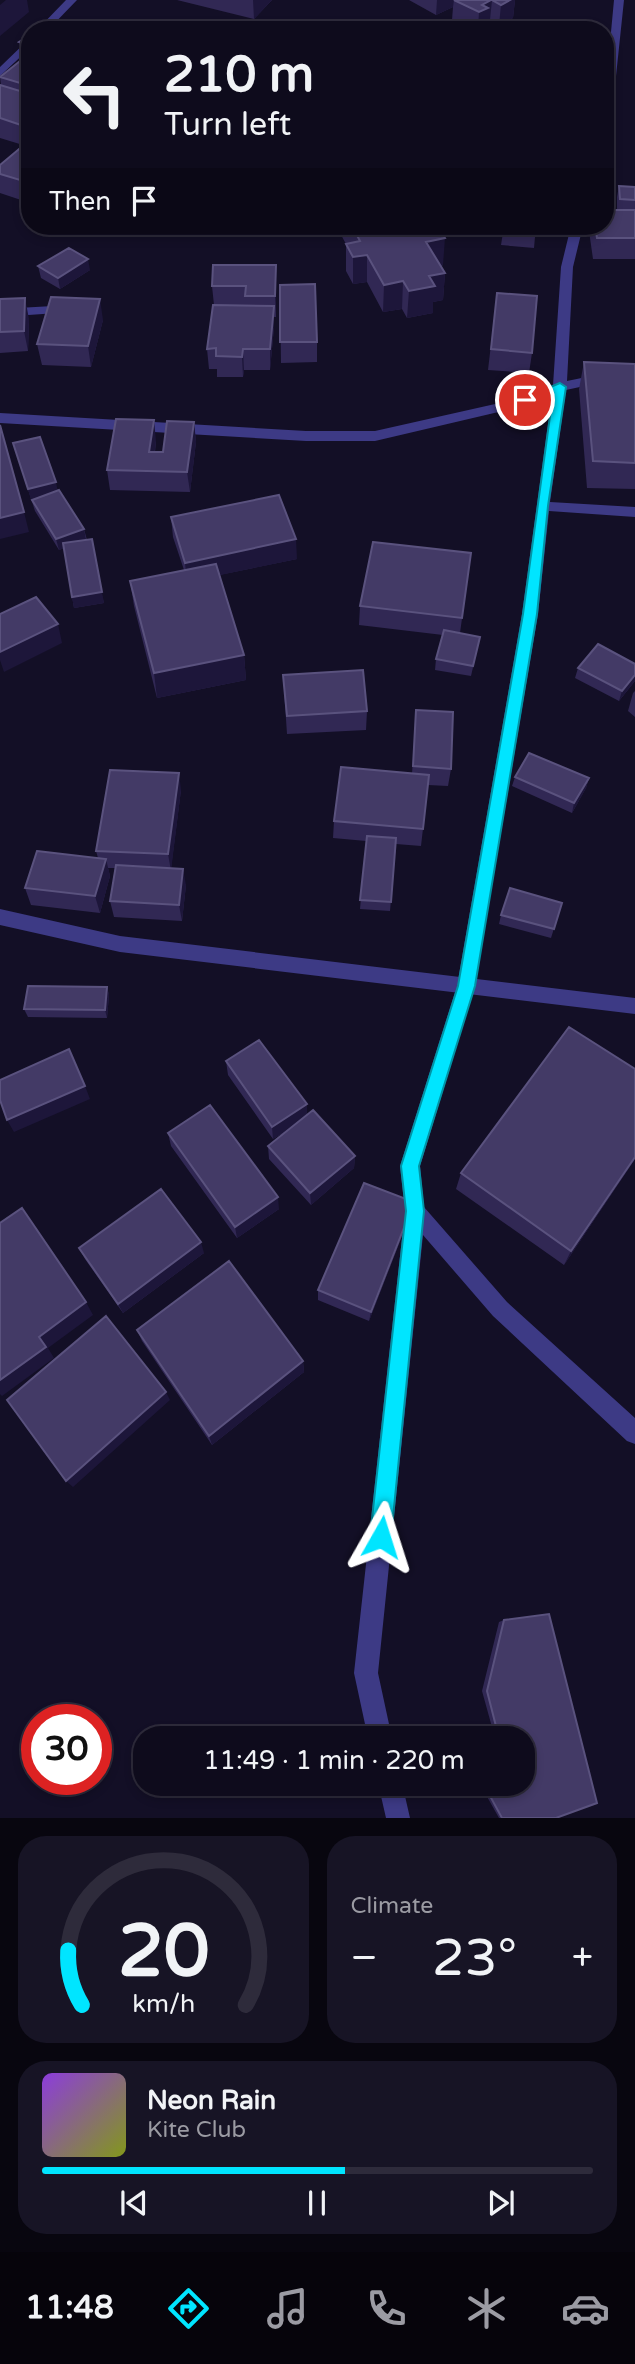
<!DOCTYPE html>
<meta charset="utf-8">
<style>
:root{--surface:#0e0b1c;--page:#171425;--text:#f1f3f6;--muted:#9b9ba3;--line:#2e2b3b;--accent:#00e5ff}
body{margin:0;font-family:"Varela Round",sans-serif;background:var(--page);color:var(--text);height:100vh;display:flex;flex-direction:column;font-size:26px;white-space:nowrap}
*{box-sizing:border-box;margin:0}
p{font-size:23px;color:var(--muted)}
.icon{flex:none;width:38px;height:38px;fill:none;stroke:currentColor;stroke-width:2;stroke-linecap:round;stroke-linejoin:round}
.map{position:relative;height:1818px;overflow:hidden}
.side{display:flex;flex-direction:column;gap:18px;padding:18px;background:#08060f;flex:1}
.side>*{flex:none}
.hud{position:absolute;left:21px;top:21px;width:593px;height:214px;border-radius:28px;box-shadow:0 4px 10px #0003,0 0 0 2px var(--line);background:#0e0b1c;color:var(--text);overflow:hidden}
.speed{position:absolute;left:21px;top:1704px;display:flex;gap:14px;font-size:35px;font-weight:700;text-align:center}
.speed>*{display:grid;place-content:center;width:91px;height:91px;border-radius:50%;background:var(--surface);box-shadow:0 4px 10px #0003,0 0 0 2px var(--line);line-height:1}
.speed .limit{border:10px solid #d22;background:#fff;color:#111}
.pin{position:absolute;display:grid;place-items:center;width:60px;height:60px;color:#fff;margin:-30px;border:4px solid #fff;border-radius:50%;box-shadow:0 2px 7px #0007}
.me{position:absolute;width:77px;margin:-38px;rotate:6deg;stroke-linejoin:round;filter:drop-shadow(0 0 5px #0008)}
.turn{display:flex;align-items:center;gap:24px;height:147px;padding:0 28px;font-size:32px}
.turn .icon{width:91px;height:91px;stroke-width:2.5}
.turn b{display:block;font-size:49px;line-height:60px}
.then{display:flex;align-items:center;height:66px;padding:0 28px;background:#0003;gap:14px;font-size:26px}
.big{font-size:52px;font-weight:600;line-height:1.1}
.side .tile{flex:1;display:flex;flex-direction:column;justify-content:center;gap:10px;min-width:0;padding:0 24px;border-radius:28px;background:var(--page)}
.side .dial{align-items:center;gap:0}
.dial svg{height:182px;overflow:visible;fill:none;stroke:var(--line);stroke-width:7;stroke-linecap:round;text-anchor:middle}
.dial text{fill:var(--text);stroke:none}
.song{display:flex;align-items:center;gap:21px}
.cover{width:84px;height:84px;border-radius:10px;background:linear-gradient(135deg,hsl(270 70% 55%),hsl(70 70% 35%))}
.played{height:7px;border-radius:4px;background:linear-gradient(90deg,var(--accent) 55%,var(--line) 55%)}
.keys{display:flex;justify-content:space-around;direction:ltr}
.heat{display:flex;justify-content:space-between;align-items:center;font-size:38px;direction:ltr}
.side .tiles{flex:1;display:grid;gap:18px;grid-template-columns:1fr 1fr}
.tile:last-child{grid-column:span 2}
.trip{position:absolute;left:133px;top:1726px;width:402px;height:70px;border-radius:28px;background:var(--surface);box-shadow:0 4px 10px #0003,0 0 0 2px var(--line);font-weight:600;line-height:70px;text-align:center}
.dock{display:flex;height:112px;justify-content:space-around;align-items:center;background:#06040b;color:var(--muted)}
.dock .icon{width:49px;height:49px}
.dock .selected{color:var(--accent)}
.dock b{font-size:32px;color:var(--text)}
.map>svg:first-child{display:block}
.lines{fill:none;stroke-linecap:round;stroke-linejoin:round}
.minor{fill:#3d3a85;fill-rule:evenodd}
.tertiary{fill:#3d3a85;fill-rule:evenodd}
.wall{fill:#312854}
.shaded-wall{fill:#1d163a}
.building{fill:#433a66;stroke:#5a527e;stroke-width:2}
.route{fill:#00e5ff;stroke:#0095a6;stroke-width:2}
</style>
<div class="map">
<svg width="635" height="1818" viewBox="0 0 635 1818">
<rect width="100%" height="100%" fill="#130f26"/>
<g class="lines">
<path class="minor" d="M 66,0 L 77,0 L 48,30 L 37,30 Z
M 614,0 L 624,0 L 612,114 L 606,117 L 606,85 Z
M 30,38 L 30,48 L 0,76 L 0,67 Z
M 571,226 L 583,226 L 573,267 L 567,381 L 635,367 L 635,375 L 566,390 L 550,502 L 635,507 L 635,517 L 549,511 L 538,614 L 475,986 L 420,1166 L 424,1207 L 507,1302 L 635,1418 L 635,1444 L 627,1441 L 493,1316 L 423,1235 L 378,1673 L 392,1738 L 368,1738 L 354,1673 L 405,1211 L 400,1166 L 457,986 L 522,614 L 552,395 L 507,410 L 375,441 L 306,441 L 0,423 L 0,413 L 306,431 L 375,431 L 504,402 L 553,385 L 561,267 Z
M 53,306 L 59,310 L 57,313 L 0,317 L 0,309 Z
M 378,1783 L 402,1783 L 410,1818 L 386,1818 Z"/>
<path class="tertiary" d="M 0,909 L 120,936 L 635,998 L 635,1014 L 120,952 L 0,925 Z"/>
</g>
<path class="wall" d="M 177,0 L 272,0 L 254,19 Z
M 409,0 L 515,0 L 513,18 L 499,25 L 490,20 L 487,22 L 486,28 L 483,30 L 471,30 L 452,20 L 453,7 L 436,15 Z
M 30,35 L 30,203 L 0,193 L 0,165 L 23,145 L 0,138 L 0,85 L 1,85 L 0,77 L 22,59 L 19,42 Z
M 619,186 L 635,187 L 635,259 L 593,259 L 589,231 L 590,226 L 606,226 L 617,210 L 617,197 Z
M 305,226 L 335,226 L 335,228 L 305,230 Z
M 341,226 L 421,226 L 421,229 L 443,265 L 441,266 L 445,273 L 443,300 L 433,302 L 433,313 L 407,318 L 402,309 L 383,312 L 367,282 L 353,284 L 346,271 L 346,244 L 340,233 Z
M 504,226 L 536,226 L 534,248 L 501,245 Z
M 276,265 L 276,317 L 274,317 L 274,327 L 270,370 L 244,370 L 243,377 L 217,377 L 217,369 L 209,369 L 207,349 L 214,305 L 212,286 Z
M 38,266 L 90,270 L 60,289 L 41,278 Z
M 280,285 L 317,342 L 317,362 L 281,363 Z
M 497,293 L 532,353 L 529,373 L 488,370 Z
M 0,299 L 29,319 L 28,351 L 0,353 Z
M 103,320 L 91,367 L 42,365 L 37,344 Z
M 584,362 L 635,364 L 635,489 L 587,488 L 579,389 Z
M 194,422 L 196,442 L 190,492 L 110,490 L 107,470 L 156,441 L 155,452 L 163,452 Z
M 13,443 L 58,490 L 84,529 L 104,603 L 74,608 L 64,548 L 59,550 L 35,511 Z
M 171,517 L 297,559 L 219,575 L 244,655 L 246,680 L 157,698 L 134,606 L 130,581 L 184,570 L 173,537 Z
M 471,553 L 460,633 L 480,637 L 471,676 L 435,670 L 436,659 L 443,635 L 359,625 L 360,606 Z
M 635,664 L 635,681 L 619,701 L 575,678 L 578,668 Z
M 283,675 L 367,711 L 366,730 L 287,734 Z
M 635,691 L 635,717 L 628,711 L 633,693 Z
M 416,710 L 451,769 L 448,786 L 428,785 L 421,846 L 396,844 L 390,911 L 360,909 L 366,841 L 333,838 L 334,821 L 412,774 Z
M 515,777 L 589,778 L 586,788 L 572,813 L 512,786 Z
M 181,790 L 171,868 L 186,885 L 182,921 L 114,917 L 110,901 L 115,868 L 108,868 L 110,876 L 100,913 L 31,905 L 25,888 L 98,858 L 96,851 Z
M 562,903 L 551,938 L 499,924 L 501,915 Z
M 107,987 L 109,995 L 107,1018 L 28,1017 L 24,1009 Z
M 226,1061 L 307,1115 L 355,1156 L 354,1168 L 311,1205 L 269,1159 L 268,1146 L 290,1129 L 273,1139 L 228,1075 Z
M 635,1069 L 635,1159 L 564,1265 L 456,1189 L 461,1173 Z
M 168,1133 L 279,1209 L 237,1238 L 171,1146 Z
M 411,1213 L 369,1321 L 318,1300 L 318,1290 Z
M 79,1248 L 204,1253 L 123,1313 L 85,1259 Z
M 137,1330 L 303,1361 L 304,1372 L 212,1445 L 142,1341 Z
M 504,1620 L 556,1818 L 499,1818 L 485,1793 L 495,1783 L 523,1783 L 523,1738 L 495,1738 L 482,1691 L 499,1622 Z"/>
<path class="shaded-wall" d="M 6,0 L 27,0 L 29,12 L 0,36 L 0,5 Z
M 253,0 L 272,0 L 254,19 Z
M 437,0 L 454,0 L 453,7 L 436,15 Z
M 492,0 L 490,20 L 487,22 L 486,28 L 483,30 L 478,30 L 479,12 L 482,5 Z
M 510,0 L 515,0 L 513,18 L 499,25 L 501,5 Z
M 445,238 L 443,265 L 424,269 L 426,242 Z
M 367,255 L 367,282 L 353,284 L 353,257 Z
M 88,259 L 90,270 L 60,289 L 58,278 Z
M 276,265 L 276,317 L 275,296 Z
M 445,273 L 443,300 L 433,302 L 433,313 L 407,318 L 409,291 L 429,276 Z
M 403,281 L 402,309 L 383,312 L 384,285 Z
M 25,298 L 29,319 L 28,351 L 24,331 Z
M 100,299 L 103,320 L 91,367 L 88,346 Z
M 274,306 L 274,327 L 270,370 L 270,349 Z
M 243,349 L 244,370 L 243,377 L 242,357 Z
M 154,420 L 156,441 L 152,472 L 149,452 Z
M 194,422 L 196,442 L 190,492 L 187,472 Z
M 56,482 L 58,493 L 31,500 L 28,489 Z
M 24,512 L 29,532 L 0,539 L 0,518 Z
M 84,529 L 86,540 L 59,550 L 56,539 Z
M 92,539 L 104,603 L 74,608 L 72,597 Z
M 296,539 L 297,559 L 187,582 L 185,563 Z
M 58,624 L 62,643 L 4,672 L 0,660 L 0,652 Z
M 244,655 L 246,680 L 157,698 L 154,673 Z
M 635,675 L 635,681 L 619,701 L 622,691 Z
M 179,773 L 181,790 L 171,871 L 168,854 Z
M 589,778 L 586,788 L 572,813 L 574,803 Z
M 106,859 L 110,876 L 100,913 L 95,896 Z
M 183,869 L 186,885 L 182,921 L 179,905 Z
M 107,987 L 109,995 L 107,1018 L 105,1010 Z
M 85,1086 L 90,1099 L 14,1132 L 7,1120 Z
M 307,1104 L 307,1118 L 273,1139 L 272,1127 Z
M 355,1156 L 354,1168 L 311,1205 L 310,1193 Z
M 635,1157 L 635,1159 L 564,1265 L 571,1251 Z
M 278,1197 L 279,1209 L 237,1238 L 235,1227 Z
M 414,1202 L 411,1213 L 369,1321 L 371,1312 Z
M 201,1242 L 204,1253 L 123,1313 L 118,1304 Z
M 86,1302 L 93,1315 L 48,1348 L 54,1358 L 2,1396 L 0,1394 L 0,1380 L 39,1337 Z
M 303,1361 L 304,1372 L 212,1445 L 209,1436 Z
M 166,1392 L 170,1400 L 73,1487 L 66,1481 Z"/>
<path class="building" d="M 454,0 L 491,0 L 482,5 L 488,8 L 479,12 Z
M 492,0 L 510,0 L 501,5 Z
M 48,22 L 69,30 L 37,30 Z
M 30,35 L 30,46 L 19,42 Z
M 30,53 L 30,86 L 0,77 Z
M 0,85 L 30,94 L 30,128 L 0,118 Z
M 30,140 L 30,183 L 0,174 L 0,165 Z
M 619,186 L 635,187 L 635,200 L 620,199 Z
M 606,210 L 635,210 L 635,238 L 597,238 L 595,226 L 606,226 Z
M 352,226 L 417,226 L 419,229 L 438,226 L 445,238 L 426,242 L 445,273 L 429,276 L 435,286 L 409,291 L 403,281 L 384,285 L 367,255 L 353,257 L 346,244 L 360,241 Z
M 504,226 L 536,226 L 536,236 L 503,234 Z
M 69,248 L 88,259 L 58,278 L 38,266 Z
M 213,265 L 276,265 L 275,296 L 245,296 L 246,286 L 212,286 Z
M 315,284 L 317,342 L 280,342 L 280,285 Z
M 497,293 L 537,296 L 532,353 L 491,349 Z
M 51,297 L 100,299 L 88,346 L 37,344 Z
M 25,298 L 24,331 L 0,332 L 0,299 Z
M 213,305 L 274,306 L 270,349 L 243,349 L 242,357 L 216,356 L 216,348 L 207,349 Z
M 584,362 L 635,364 L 635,463 L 593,461 Z
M 116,419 L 154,420 L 149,452 L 163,452 L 167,421 L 194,422 L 187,472 L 107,470 Z
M 0,425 L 24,512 L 0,518 Z
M 40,437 L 56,482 L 28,489 L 13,443 Z
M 59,490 L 84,529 L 56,539 L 32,500 Z
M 279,495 L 296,539 L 185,563 L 171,517 Z
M 92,539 L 102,592 L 72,597 L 63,543 Z
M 373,542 L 471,553 L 462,618 L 360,606 Z
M 216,564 L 244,655 L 154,673 L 130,581 Z
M 36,597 L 58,624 L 0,652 L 0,614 Z
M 444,630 L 480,637 L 473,666 L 436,659 Z
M 598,644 L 635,664 L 635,675 L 622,691 L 578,668 Z
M 363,670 L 367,711 L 287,716 L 283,675 Z
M 416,710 L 453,712 L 451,769 L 413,766 Z
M 529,753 L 589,778 L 574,803 L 515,777 Z
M 341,767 L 429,775 L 423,829 L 334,821 Z
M 110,770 L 179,773 L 168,854 L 96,851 Z
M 367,836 L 396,838 L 391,902 L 360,900 Z
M 37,851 L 106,859 L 95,896 L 25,888 Z
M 116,865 L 183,869 L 179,905 L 110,901 Z
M 510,888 L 562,903 L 554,929 L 501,915 Z
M 28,986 L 107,987 L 105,1010 L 24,1009 Z
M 569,1027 L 635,1069 L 635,1157 L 571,1251 L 461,1173 Z
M 259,1040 L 307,1104 L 272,1127 L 226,1061 Z
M 69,1049 L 85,1086 L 7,1120 L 0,1100 L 0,1080 Z
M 210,1105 L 278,1197 L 235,1227 L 168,1133 Z
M 313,1110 L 355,1156 L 310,1193 L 268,1146 Z
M 364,1183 L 414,1202 L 371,1312 L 318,1290 Z
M 161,1189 L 201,1242 L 118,1304 L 79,1248 Z
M 22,1208 L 86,1302 L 39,1337 L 46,1347 L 0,1380 L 0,1223 Z
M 229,1261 L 303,1361 L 209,1436 L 137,1330 Z
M 106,1316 L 166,1392 L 66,1481 L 7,1400 Z
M 549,1614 L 597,1803 L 556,1818 L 502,1818 L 490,1796 L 502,1783 L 523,1783 L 523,1738 L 499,1738 L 487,1691 L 504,1620 Z"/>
<path class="route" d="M 560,383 L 566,387 L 548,506 L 537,614 L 475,986 L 419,1166 L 424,1211 L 391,1537 L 388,1544 L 381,1547 L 373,1544 L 370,1537 L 406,1211 L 401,1166 L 458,986 L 523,614 L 553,394 L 525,404 L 519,400 Z"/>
</svg>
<div class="speed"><div class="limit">30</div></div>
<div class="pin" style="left:525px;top:400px;background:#d93025"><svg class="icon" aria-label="arrive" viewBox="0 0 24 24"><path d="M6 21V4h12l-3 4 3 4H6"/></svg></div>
<svg class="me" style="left:381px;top:1537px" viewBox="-20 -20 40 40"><path d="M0-17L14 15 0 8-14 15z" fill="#00e5ff" stroke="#fff" stroke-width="4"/></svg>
<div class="trip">11:49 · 1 min · 220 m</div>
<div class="hud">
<div class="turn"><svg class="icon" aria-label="left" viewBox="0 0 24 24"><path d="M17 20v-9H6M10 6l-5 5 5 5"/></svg><div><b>210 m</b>Turn left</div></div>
<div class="then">Then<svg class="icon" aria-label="arrive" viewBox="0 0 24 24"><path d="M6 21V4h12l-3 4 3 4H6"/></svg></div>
</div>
</div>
<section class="side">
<div class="tiles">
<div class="tile dial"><svg viewBox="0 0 100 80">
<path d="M14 69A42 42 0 1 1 86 69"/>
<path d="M14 69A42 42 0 0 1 8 45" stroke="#00e5ff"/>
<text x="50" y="56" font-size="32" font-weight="700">20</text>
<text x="50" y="72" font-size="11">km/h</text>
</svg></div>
<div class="tile"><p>Climate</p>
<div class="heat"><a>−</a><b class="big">23°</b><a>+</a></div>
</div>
<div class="tile">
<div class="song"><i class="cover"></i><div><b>Neon Rain</b><p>Kite Club</p></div></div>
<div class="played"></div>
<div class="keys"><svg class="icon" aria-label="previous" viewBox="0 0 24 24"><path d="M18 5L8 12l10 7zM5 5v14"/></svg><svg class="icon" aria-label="pause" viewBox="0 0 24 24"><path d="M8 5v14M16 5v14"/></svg><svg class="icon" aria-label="next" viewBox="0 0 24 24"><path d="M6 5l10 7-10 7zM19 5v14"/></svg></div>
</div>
</div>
</section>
<nav class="dock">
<b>11:48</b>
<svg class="icon selected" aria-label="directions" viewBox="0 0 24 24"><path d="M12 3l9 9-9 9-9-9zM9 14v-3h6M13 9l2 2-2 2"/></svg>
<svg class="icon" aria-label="music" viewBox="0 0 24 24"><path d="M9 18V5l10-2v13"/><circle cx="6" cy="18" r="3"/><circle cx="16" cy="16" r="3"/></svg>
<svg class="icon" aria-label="phone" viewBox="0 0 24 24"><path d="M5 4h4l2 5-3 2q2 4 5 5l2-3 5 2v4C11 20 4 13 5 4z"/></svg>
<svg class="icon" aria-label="climate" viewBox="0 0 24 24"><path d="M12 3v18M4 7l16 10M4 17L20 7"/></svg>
<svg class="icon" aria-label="car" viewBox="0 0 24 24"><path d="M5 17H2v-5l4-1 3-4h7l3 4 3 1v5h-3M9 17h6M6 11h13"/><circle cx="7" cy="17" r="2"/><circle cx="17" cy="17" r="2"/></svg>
</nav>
